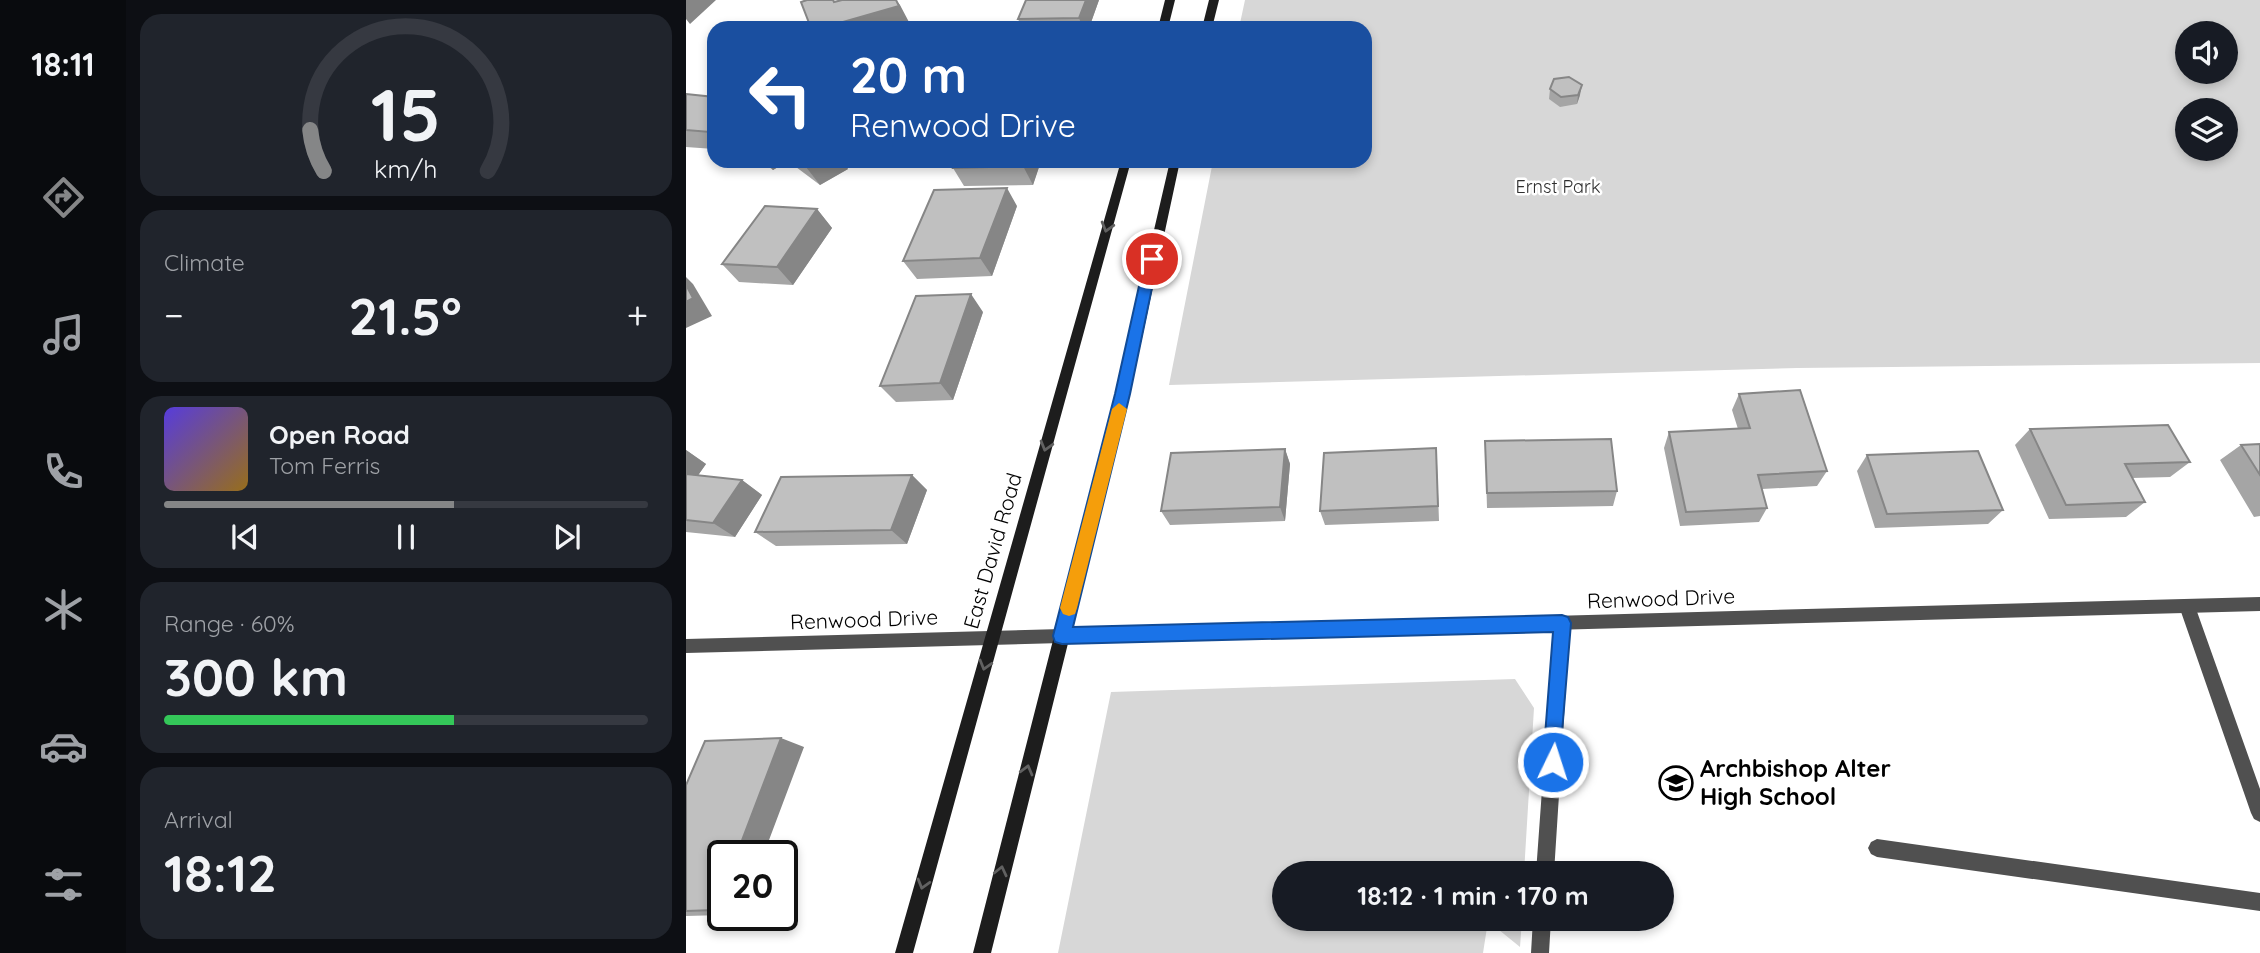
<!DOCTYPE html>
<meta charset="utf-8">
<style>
:root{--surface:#171b24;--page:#20242c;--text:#f1f3f6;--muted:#9ea1a6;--line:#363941;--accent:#858687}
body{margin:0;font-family:Quicksand,sans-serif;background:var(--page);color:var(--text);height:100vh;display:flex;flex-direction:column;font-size:26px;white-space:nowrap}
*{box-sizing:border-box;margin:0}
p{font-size:23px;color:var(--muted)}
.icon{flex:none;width:38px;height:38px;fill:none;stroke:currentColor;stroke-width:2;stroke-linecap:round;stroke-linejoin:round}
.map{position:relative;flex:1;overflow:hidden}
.sheet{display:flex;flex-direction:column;gap:14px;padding:14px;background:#0d0f14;width:560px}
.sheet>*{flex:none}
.hud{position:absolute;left:21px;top:21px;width:665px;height:147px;border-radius:21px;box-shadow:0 4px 10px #0003;background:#1a4fa0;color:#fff;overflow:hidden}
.buttons{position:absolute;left:1489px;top:21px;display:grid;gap:14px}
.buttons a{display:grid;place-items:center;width:63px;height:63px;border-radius:50%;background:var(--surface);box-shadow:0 4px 10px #0003;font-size:35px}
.speed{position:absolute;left:21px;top:840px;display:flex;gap:14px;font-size:35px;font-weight:700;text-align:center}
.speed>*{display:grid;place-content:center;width:91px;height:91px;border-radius:50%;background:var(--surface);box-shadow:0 4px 10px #0003;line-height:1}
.speed .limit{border:4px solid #111;border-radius:10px;background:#fff;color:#111}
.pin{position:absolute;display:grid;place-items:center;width:60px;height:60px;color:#fff;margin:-30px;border:4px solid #fff;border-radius:50%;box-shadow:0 2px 7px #0007}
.me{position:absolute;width:77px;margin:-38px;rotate:4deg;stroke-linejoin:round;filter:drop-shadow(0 0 5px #0008)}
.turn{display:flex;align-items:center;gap:24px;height:147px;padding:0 28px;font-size:32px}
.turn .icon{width:91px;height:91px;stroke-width:2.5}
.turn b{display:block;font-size:49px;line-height:60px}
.big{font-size:52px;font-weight:700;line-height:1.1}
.sheet .widget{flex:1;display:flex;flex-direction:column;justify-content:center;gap:10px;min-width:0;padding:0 24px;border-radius:21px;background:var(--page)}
.sheet .dial{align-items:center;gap:0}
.dial svg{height:182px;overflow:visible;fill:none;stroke:var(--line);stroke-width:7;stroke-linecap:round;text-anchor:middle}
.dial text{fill:var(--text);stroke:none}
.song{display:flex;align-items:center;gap:21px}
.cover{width:84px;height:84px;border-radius:10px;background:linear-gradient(135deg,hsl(250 70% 55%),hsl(40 70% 35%))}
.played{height:7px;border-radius:4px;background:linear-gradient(90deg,var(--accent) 60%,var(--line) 60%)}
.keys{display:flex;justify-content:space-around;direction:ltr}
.heat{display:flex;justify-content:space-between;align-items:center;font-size:38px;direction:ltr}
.charge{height:10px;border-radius:5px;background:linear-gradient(90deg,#34c759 60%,var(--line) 0)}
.trip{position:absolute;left:586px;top:861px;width:402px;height:70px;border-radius:35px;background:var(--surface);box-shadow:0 4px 10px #0003;font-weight:700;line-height:70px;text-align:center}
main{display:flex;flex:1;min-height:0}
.tab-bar{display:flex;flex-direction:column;width:126px;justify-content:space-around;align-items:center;background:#090b0e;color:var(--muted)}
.tab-bar .icon{width:49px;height:49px}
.tab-bar .active{color:var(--accent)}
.tab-bar b{font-size:32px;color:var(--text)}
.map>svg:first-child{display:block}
.green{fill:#d7d7d7;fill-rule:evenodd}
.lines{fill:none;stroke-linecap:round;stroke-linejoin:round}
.lane{fill:#505050;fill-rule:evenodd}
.street{fill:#505050;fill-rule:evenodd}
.secondary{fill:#1d1d1d;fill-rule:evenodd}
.wall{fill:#a5a5a5}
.shaded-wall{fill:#868686}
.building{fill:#c0c0c0;stroke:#868686;stroke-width:2}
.oneway{stroke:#616161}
.route{fill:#1a73e8;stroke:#114b97;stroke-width:2}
.slow{fill:#f59e0b}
.labels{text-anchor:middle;stroke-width:5;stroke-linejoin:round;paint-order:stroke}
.far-park-label{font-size:18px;fill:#2e2e2e;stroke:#fff}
.street-label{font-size:21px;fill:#000;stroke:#fff}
.near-poi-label{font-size:24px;font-weight:bold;fill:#000;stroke:#fff;text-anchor:start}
</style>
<main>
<nav class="tab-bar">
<b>18:11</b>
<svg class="icon active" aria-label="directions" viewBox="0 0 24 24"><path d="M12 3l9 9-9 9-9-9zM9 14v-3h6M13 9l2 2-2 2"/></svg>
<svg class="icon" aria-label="music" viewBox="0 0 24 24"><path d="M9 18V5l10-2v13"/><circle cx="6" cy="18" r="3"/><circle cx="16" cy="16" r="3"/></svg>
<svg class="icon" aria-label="phone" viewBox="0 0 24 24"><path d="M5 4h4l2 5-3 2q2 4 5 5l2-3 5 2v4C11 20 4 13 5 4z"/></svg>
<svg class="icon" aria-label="climate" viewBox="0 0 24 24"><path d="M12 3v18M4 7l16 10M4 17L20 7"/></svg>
<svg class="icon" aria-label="car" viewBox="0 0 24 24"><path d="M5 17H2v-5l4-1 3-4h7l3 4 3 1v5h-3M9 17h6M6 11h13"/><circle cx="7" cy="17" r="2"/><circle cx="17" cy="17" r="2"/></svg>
<svg class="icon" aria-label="filters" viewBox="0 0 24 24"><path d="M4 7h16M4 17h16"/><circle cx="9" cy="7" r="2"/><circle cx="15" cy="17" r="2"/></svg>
</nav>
<section class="sheet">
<div class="widget dial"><svg viewBox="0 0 100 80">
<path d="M14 69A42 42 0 1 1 86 69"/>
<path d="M14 69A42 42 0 0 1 8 51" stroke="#858687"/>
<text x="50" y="56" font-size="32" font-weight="700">15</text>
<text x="50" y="72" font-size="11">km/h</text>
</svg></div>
<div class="widget"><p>Climate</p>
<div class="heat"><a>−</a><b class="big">21.5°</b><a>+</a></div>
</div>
<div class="widget">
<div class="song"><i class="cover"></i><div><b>Open Road</b><p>Tom Ferris</p></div></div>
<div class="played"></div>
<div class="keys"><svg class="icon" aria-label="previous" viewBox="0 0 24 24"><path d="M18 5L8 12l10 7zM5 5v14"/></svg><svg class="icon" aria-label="pause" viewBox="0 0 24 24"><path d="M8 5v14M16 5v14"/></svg><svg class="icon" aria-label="next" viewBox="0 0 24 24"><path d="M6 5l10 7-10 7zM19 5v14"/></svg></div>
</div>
<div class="widget"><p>Range · 60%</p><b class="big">300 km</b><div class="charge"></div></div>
<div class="widget"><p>Arrival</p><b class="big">18:12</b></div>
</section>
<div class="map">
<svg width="1574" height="953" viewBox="0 0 1574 953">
<rect width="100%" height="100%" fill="#fff"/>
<path class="green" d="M 559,0 L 1574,0 L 1574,363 L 1111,368 L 483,385 L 527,161 L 679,161 L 679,28 L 553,28 ZM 1502,33 L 1540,33 L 1540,72 L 1502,72 ZM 1502,110 L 1540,110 L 1540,149 L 1502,149 Z
M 829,679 L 848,708 L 838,873 L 598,873 L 598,919 L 836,919 L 834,947 L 802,921 L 797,953 L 372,953 L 425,692 Z"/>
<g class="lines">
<path class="lane" d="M 1501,599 L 1506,601 L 1509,606 L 1574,789 L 1574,822 L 1568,819 L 1565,813 L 1493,606 L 1496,601 Z
M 876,616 L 881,618 L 884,623 L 868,873 L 850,873 L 868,623 L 871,618 Z
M 1191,839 L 1574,893 L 1574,911 L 1191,857 L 1185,854 L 1182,848 L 1185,842 Z
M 847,919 L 865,919 L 863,953 L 845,953 Z"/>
<path class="street" d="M 1574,597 L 1574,611 L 0,653 L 0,639 Z"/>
<path class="secondary" d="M 479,0 L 489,0 L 482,28 L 472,28 Z
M 523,0 L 533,0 L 526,28 L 516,28 Z
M 435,161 L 445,161 L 227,953 L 209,953 Z
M 484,161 L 494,161 L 444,394 L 305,953 L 287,953 L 430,394 Z"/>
</g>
<path class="wall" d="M 413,0 L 403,28 L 336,28 L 332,19 Z
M 864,89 L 894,95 L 891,104 L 874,107 L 863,99 Z
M 0,94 L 28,97 L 28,149 L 0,147 Z
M 75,161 L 156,161 L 162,169 L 134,185 L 102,161 L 87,170 Z
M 355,161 L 347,185 L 278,186 L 267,168 Z
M 331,206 L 306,276 L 231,279 L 217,261 Z
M 131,209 L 146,228 L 107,285 L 53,282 L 36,264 Z
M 297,312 L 267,400 L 210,402 L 194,386 Z
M 1053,394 L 1141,471 L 1131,486 L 1076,489 L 1081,508 L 1073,522 L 994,526 L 978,448 L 983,432 L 1052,429 L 1046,410 Z
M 1344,429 L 1504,462 L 1484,477 L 1446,478 L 1459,502 L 1440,517 L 1363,519 L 1329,445 Z
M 799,441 L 931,491 L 927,506 L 801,508 Z
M 1574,444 L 1574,516 L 1568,517 L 1534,460 L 1555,445 Z
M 599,449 L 604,464 L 599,521 L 484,525 L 475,511 Z
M 0,450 L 20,464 L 12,475 L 56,480 L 76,495 L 49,537 L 0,532 Z
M 1181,455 L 1317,510 L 1302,524 L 1189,528 L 1171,471 Z
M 751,464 L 753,521 L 639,525 L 634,511 Z
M 226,475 L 241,490 L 221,544 L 90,546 L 69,532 Z
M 118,747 L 37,856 L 37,915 L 0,916 L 0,785 Z"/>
<path class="shaded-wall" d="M 0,0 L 30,0 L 4,24 L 0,19 Z
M 210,0 L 214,5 L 224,24 L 212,28 L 136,28 Z
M 400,0 L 413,0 L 403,28 L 397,28 L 393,18 Z
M 896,85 L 894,95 L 891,104 L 892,95 Z
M 28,127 L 28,137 L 24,132 Z
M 80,161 L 102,161 L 87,170 Z
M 131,161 L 156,161 L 162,169 L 134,185 L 120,167 Z
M 339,161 L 355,161 L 347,185 L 337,166 Z
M 321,188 L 331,206 L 306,276 L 294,258 Z
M 131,209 L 146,228 L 107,285 L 91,267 Z
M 0,277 L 7,284 L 26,316 L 0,328 Z
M 285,294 L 297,312 L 267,400 L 254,383 Z
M 599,449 L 604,464 L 599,521 L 594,507 Z
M 0,450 L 20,464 L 4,487 L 0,485 Z
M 226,475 L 241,490 L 221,544 L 205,530 Z
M 56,480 L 76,495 L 49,537 L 27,523 Z
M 95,738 L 118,747 L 77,856 L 50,856 Z
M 37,889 L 37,911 L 29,910 Z"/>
<path class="building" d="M 121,0 L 147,0 L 148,2 L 156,0 L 210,0 L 213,6 L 136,28 L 125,28 L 115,2 Z
M 340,0 L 400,0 L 393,18 L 332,19 Z
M 883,77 L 896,85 L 892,95 L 875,97 L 864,89 L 868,79 Z
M 0,94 L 28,97 L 28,127 L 24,132 L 0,130 Z
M 112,161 L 131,161 L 120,167 Z
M 270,161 L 339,161 L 337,166 L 267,168 Z
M 321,188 L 294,258 L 217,261 L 248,190 Z
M 79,206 L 131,209 L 91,267 L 36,264 Z
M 0,285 L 7,298 L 0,302 Z
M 285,294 L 254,383 L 194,386 L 230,296 Z
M 1114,390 L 1141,471 L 1072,475 L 1081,508 L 1000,512 L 983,432 L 1064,428 L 1053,394 Z
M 1482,425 L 1504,462 L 1439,464 L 1459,502 L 1380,505 L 1344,429 Z
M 925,439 L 931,491 L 801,493 L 799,441 Z
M 1574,444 L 1574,475 L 1555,445 Z
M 750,448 L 752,506 L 634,511 L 638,453 Z
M 599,449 L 594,507 L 475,511 L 485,453 Z
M 1292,451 L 1317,510 L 1201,514 L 1181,455 Z
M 0,474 L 56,480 L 27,523 L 0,520 Z
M 226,475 L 205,530 L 69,532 L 95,477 Z
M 95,738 L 50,856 L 37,856 L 37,889 L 29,910 L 0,911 L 0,785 L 19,741 Z"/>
<defs><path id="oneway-chevron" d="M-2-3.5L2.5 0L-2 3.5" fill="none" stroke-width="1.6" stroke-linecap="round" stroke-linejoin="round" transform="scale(1.75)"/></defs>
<g class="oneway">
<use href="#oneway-chevron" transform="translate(421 227) rotate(106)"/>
<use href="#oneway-chevron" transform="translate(360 446) rotate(106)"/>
<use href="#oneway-chevron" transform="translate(299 665) rotate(106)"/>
<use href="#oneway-chevron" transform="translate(341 770) rotate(-75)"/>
<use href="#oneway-chevron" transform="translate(315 871) rotate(-77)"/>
<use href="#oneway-chevron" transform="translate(237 884) rotate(106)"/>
</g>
<path class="route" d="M 466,254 L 472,259 L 444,394 L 387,627 L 876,615 L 882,617 L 885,623 L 873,769 L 867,772 L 860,769 L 857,762 L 867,632 L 376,644 L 369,642 L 367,636 L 429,394 L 459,259 Z"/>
<path class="slow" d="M 433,403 L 441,409 L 391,608 L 389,614 L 383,616 L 377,614 L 374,608 L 426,409 Z"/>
<defs>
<symbol id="school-ring" viewBox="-11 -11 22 22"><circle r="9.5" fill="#fff" stroke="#000" stroke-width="1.5"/><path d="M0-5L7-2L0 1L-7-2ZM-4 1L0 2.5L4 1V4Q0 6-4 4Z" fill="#000"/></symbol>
</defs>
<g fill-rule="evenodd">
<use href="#school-ring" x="971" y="764" width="38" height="38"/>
</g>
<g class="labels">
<g class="far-park-label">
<text x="872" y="193">Ernst Park</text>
</g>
<g class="street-label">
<text transform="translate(307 551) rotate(-74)" y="7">East David Road</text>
<text transform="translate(975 599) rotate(-2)" y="7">Renwood Drive</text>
<text transform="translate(178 620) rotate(-2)" y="7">Renwood Drive</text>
</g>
<g class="near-poi-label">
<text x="1014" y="777">Archbishop Alter<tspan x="1014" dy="28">High School</tspan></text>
</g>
</g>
</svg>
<div class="buttons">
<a><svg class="icon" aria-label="sound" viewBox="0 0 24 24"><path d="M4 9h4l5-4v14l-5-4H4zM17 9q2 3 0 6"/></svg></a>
<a><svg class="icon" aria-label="layers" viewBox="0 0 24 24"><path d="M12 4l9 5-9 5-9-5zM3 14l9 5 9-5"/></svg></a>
</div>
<div class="speed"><div class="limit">20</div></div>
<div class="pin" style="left:466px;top:259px;background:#d93025"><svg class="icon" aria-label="arrive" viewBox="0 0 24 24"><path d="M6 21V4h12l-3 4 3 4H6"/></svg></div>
<svg class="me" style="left:867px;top:762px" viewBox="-20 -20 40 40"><circle r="17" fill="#1a73e8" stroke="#fff" stroke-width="3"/><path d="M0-11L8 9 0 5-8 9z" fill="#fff"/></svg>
<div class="trip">18:12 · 1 min · 170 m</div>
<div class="hud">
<div class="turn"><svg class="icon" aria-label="left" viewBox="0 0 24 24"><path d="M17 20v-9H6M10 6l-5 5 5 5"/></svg><div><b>20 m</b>Renwood Drive</div></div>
</div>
</div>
</main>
